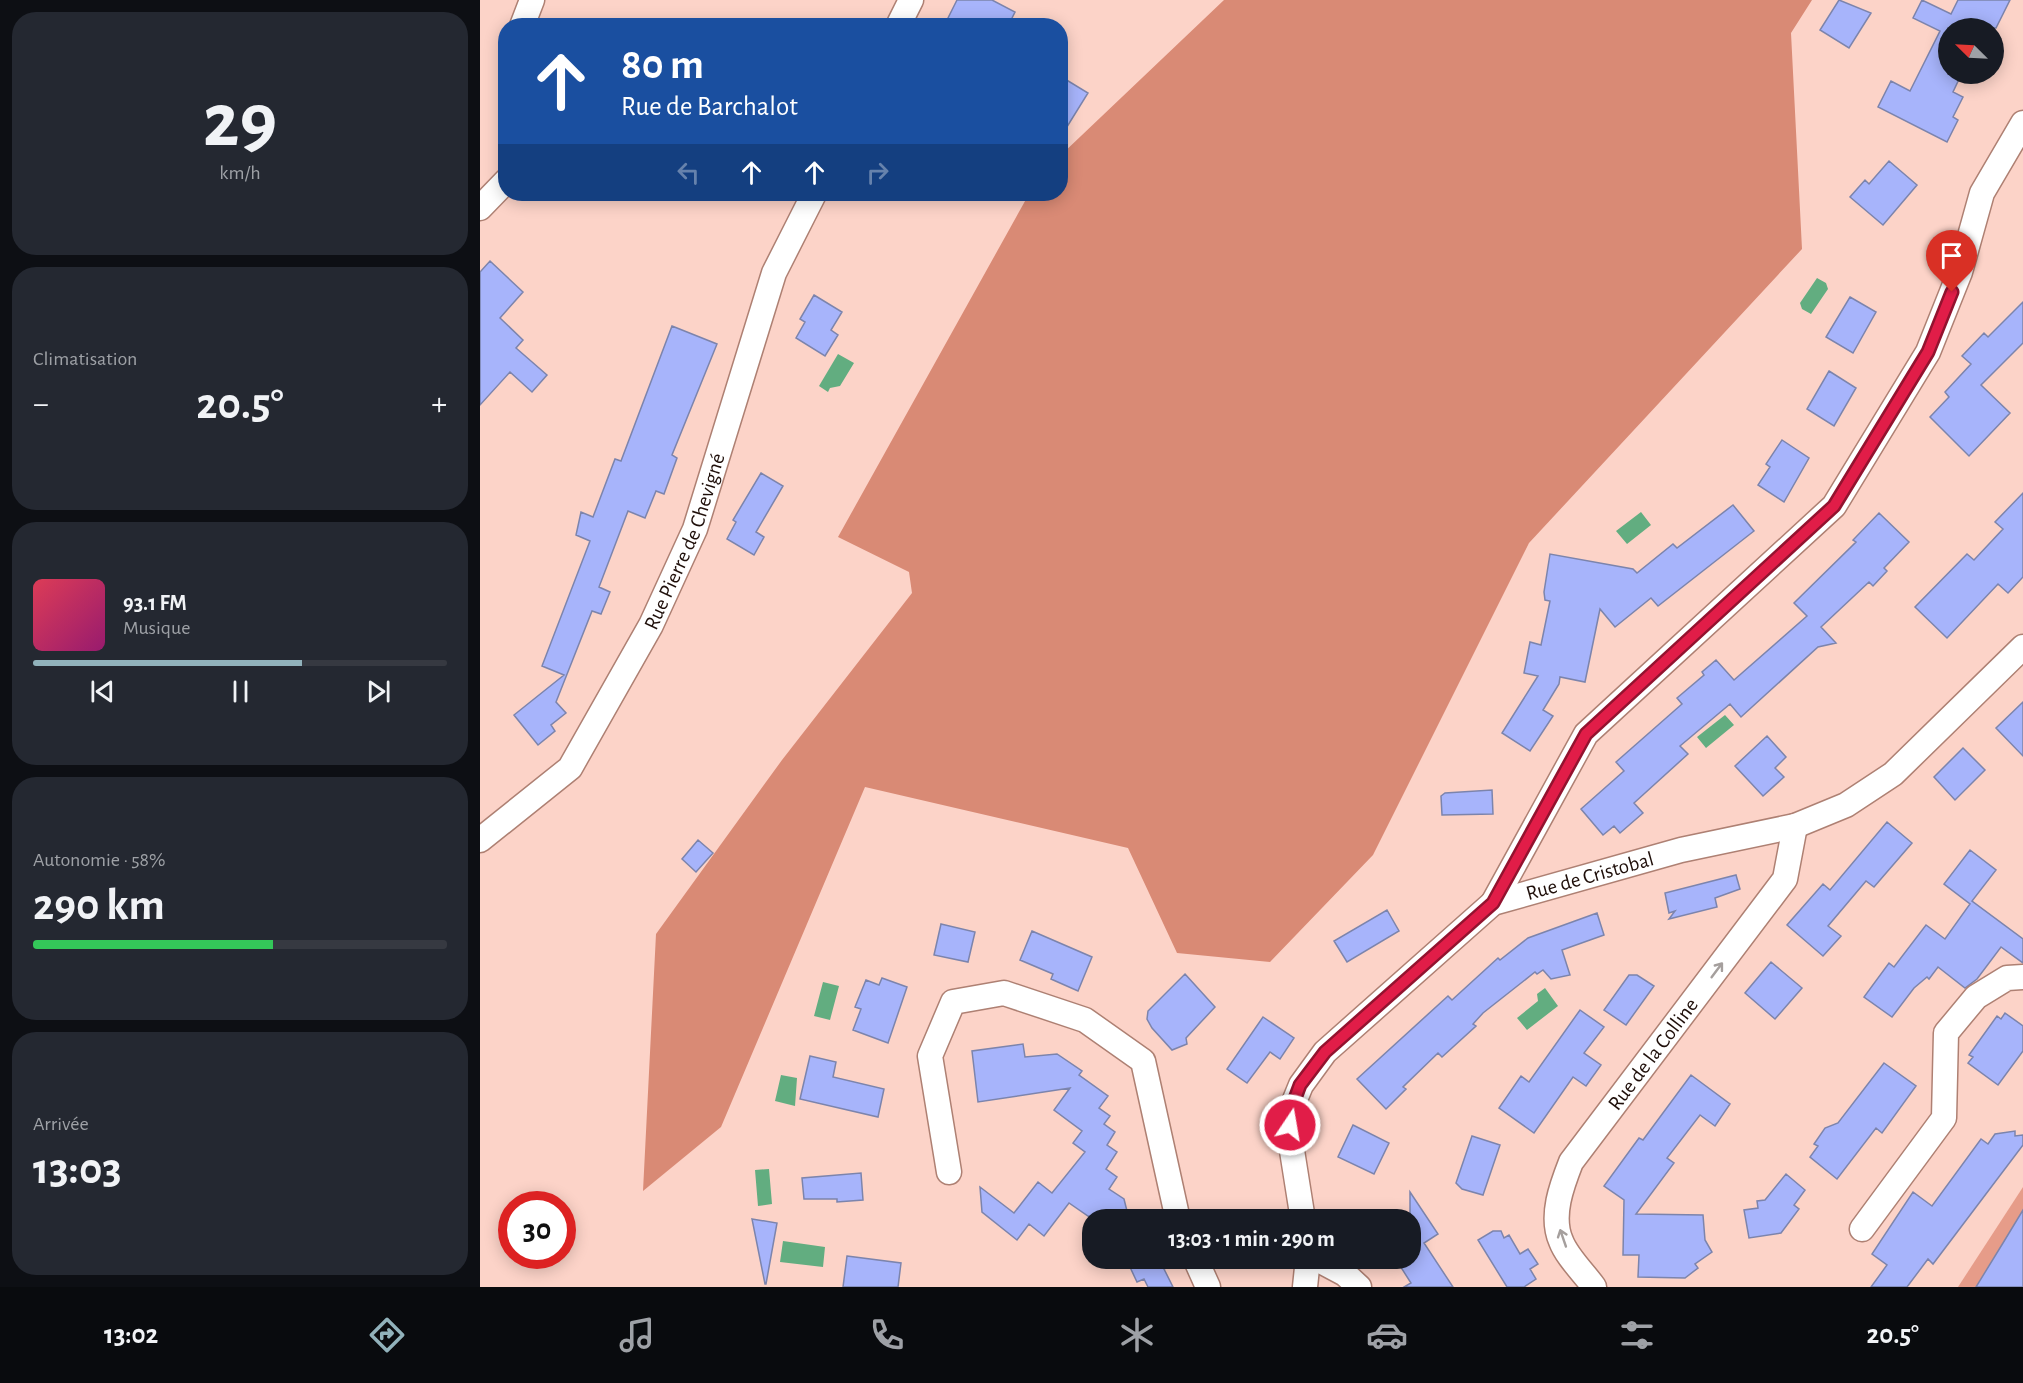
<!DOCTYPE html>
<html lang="fr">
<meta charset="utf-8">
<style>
:root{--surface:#171b24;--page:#242831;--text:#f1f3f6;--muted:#9ea1a6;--line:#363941;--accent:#91b2bb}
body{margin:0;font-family:"Alegreya Sans",sans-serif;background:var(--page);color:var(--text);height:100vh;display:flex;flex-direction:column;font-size:22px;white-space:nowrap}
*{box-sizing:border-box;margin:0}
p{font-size:20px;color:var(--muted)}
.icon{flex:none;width:33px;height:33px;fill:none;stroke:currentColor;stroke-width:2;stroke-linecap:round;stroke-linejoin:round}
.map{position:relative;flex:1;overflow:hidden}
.side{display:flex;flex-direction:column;gap:12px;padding:12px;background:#0d0f14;width:480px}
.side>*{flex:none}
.banner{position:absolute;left:18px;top:18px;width:570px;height:183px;border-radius:24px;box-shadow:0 3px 15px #0003;background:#1a4fa0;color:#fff;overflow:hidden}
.needle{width:39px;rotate:294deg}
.buttons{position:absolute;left:1458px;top:18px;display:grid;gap:12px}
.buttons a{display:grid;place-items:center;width:66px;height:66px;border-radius:50%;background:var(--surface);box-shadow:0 3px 15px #0003;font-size:30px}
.speed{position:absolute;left:18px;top:1191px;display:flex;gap:12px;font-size:30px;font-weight:700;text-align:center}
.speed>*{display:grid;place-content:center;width:78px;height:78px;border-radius:50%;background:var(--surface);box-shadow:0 3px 15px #0003;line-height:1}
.speed .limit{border:9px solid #d22;background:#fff;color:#111}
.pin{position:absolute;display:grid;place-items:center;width:51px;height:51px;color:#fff;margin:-62px -26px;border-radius:50% 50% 50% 0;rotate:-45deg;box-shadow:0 0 6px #0007}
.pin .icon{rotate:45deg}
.me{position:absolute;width:66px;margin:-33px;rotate:12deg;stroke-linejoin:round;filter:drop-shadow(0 0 4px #0008)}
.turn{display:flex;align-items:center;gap:21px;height:126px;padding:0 24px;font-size:27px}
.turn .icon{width:78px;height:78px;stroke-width:2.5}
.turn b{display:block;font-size:42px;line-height:51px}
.lanes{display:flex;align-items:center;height:57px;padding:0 24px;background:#0003;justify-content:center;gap:30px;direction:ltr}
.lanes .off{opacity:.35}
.big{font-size:45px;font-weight:600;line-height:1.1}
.side .card{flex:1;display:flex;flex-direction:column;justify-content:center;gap:9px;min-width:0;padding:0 21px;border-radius:24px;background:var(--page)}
.side .dial{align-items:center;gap:0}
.dial b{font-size:78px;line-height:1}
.song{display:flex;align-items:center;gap:18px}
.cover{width:72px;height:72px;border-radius:9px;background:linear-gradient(135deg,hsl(350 70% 55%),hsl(320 70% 35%))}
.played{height:6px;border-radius:3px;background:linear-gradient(90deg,var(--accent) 65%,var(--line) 65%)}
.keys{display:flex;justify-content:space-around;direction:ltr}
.heat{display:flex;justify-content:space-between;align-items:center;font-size:33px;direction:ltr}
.charge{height:9px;border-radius:4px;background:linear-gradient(90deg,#34c759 58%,var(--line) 0)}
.trip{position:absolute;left:602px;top:1209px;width:339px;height:60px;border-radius:24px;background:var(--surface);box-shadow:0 3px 15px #0003;font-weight:600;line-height:60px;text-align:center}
.tabs{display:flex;height:96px;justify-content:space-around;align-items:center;background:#090b0e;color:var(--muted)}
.tabs .icon{width:42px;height:42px}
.tabs .selected{color:var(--accent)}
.tabs b{font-size:27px;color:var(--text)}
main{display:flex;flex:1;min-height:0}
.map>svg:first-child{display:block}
.green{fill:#e69c89}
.forest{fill:#d98a75}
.water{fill:#62ad80}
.building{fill:#a7b4fb;stroke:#7c84ac;stroke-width:1.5}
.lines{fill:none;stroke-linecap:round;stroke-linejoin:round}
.minor-casing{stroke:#ae8073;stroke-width:27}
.minor{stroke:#fff;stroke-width:24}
.oneway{stroke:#a59f9d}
.route-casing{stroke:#92132f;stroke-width:15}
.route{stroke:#e11d48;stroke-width:10}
.labels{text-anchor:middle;stroke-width:4.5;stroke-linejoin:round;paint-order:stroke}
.street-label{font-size:21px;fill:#1f0f0a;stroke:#fcd3c8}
</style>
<main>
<section class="side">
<div class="card dial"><b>29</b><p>km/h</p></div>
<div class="card"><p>Climatisation</p>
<div class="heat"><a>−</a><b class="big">20.5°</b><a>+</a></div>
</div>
<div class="card">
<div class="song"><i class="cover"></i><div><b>93.1 FM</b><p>Musique</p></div></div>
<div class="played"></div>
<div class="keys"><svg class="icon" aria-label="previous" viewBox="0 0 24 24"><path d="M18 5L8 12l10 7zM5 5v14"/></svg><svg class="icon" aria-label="pause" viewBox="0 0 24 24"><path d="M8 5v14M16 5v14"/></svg><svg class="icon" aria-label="next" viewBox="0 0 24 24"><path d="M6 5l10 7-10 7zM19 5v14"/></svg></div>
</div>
<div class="card"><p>Autonomie · 58%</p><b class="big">290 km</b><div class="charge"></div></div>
<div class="card"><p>Arrivée</p><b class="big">13:03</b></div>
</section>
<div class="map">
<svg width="1543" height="1287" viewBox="0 0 1543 1287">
<rect width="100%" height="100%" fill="#fcd3c8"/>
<path class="green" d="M 1543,1187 L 1543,1287 L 1478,1287 Z"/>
<path class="forest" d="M 744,0 L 1332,0 L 1311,33 L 1322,249 L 1049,543 L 893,855 L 790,962 L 697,953 L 648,848 L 385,787 L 241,1127 L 163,1191 L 176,934 L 302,760 L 432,593 L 429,572 L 358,537 L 549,194 L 580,194 L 581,155 Z"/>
<path class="water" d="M 1337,278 L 1346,283 L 1348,289 L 1331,314 L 1322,309 L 1320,303 Z
M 358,354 L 374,363 L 360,386 L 350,388 L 348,392 L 339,386 Z
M 1161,512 L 1171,525 L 1147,544 L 1136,531 Z
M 1245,715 L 1254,725 L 1226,748 L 1217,737 Z
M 343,982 L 359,986 L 350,1020 L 334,1016 Z
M 1065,988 L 1078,1006 L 1047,1030 L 1037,1018 L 1058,1001 L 1057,994 Z
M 301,1075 L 317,1078 L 315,1106 L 295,1101 Z
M 289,1169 L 292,1204 L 278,1206 L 275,1170 Z
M 303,1241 L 345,1247 L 343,1267 L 300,1262 Z"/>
<path class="building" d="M 477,0 L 512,0 L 535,12 L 528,26 L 464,26 Z
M 1359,0 L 1391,13 L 1369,48 L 1340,30 Z
M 1442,0 L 1471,14 L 1478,0 L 1530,0 L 1516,28 L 1468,28 L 1468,74 L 1481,75 L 1473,92 L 1483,97 L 1473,117 L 1478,120 L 1467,142 L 1398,107 L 1411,81 L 1430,91 L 1460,31 L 1433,18 Z
M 580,76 L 608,93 L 580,138 Z
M 1409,161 L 1437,185 L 1403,225 L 1370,197 L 1385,180 L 1389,184 Z
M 10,261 L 43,292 L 20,318 L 43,340 L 36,348 L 67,375 L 52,392 L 30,372 L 0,405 L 0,272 Z
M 334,295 L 362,312 L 351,330 L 358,335 L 345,356 L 316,338 L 325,322 L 320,319 Z
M 1370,297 L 1396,312 L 1373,353 L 1346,337 Z
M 1543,302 L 1543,343 L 1501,385 L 1530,413 L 1489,456 L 1450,417 L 1469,397 L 1465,392 L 1491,364 L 1482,356 L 1504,333 L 1508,337 Z
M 192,326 L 237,344 L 192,455 L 197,458 L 184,494 L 176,491 L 165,518 L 148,511 L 119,587 L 130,592 L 121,614 L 112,611 L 76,702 L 86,713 L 71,725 L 75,731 L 58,745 L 34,715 L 84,675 L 62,666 L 110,541 L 96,535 L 101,512 L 113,517 L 135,459 L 141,461 Z
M 1349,371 L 1376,388 L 1354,426 L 1327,409 Z
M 1302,440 L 1329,458 L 1304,502 L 1278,485 L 1290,467 L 1286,464 Z
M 281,473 L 303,486 L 276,532 L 284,537 L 274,555 L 247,539 L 256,522 L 253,520 Z
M 1543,493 L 1543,577 L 1528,593 L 1518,584 L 1467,638 L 1435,607 L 1487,554 L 1494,560 L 1523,529 L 1515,522 Z
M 1253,505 L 1274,531 L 1178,606 L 1171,598 L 1135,627 L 1120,609 L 1105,682 L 1080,677 L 1079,684 L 1063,710 L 1073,716 L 1050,751 L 1022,733 L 1058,676 L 1044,673 L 1050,642 L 1061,645 L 1070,601 L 1065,600 L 1064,592 L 1070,554 L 1153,569 L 1157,573 L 1193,544 L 1197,548 Z
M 1399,513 L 1429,542 L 1404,568 L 1407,571 L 1393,586 L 1389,582 L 1341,627 L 1356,643 L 1338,647 L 1261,717 L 1250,704 L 1200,746 L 1208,754 L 1154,803 L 1163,813 L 1140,833 L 1134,826 L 1123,835 L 1101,809 L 1144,771 L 1136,762 L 1202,704 L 1197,698 L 1224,675 L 1222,672 L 1236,660 L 1254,680 L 1327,616 L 1314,603 L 1376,542 L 1373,540 Z
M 1543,702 L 1543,756 L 1516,728 Z
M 1287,736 L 1306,757 L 1295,768 L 1304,777 L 1283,796 L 1255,766 Z
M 1483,748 L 1505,770 L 1475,800 L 1454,777 Z
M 1012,790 L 1013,814 L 962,815 L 961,796 L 965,793 Z
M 1407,822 L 1432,843 L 1394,887 L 1386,881 L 1348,926 L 1361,936 L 1343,956 L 1307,925 L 1343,884 L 1350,890 Z
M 218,840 L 233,853 L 216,872 L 202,859 Z
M 1490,850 L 1516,870 L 1492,901 L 1543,939 L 1543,963 L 1521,947 L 1497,979 L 1485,988 L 1458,967 L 1449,979 L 1447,977 L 1434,988 L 1412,1017 L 1384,997 L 1409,963 L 1414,967 L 1446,925 L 1465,939 L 1490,904 L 1464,884 Z
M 1256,875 L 1260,889 L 1235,898 L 1237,907 L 1189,919 L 1195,911 L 1189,913 L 1185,893 Z
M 907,910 L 919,931 L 867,962 L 854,941 Z
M 1117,913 L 1124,935 L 1082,950 L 1090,975 L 1071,979 L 1063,970 L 1057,974 L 1055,972 L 1003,1013 L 993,1024 L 996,1026 L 962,1057 L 958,1053 L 923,1087 L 926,1089 L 906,1109 L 877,1079 L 968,996 L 972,1000 L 1018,958 L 1020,960 L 1048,938 Z
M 461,924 L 495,932 L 488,962 L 454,955 Z
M 552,931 L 612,957 L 598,991 L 571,979 L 573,974 L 540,960 Z
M 1291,962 L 1322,988 L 1295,1019 L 1265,993 Z
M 705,974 L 735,1007 L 706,1038 L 707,1044 L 692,1050 L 672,1028 L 667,1019 L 668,1011 Z
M 1149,975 L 1157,975 L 1174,986 L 1146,1025 L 1124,1010 Z
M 402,978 L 427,987 L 408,1043 L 373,1030 L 381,1009 L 375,1007 L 386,980 L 399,985 Z
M 1100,1010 L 1124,1027 L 1104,1053 L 1121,1065 L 1106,1086 L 1093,1077 L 1054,1133 L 1019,1108 L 1041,1076 L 1049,1082 Z
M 1525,1013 L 1543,1026 L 1543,1051 L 1518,1085 L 1488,1063 L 1493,1057 L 1489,1055 L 1517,1016 L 1521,1019 Z
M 783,1017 L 814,1038 L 800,1059 L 790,1052 L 767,1083 L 747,1069 Z
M 543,1044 L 545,1057 L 577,1054 L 602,1071 L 599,1075 L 628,1096 L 619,1108 L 630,1116 L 624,1124 L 635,1132 L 627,1145 L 637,1152 L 626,1169 L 637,1177 L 629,1189 L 644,1199 L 647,1211 L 619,1220 L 608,1216 L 589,1203 L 564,1236 L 549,1224 L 537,1240 L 502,1212 L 500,1187 L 534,1213 L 558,1182 L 572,1193 L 605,1152 L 593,1143 L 602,1131 L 574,1110 L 590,1088 L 498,1102 L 492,1051 Z
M 330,1056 L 356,1062 L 353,1077 L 404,1089 L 398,1117 L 320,1099 Z
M 1404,1063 L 1436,1086 L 1402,1133 L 1396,1128 L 1357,1179 L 1330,1157 L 1338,1146 L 1334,1144 L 1345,1128 L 1358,1123 Z
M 1211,1075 L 1250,1104 L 1235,1126 L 1220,1115 L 1187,1158 L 1194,1163 L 1156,1214 L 1223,1215 L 1225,1240 L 1232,1252 L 1215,1264 L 1218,1268 L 1205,1278 L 1158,1277 L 1159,1255 L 1143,1255 L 1144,1200 L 1124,1186 L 1159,1138 L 1163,1140 Z
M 873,1125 L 909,1143 L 894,1174 L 858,1157 Z
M 1535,1131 L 1535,1136 L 1543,1135 L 1543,1145 L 1453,1264 L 1448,1259 L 1427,1287 L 1391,1287 L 1407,1265 L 1392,1254 L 1433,1192 L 1452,1206 L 1501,1139 L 1508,1144 L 1515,1134 Z
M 992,1136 L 1020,1145 L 1003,1195 L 982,1189 L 976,1183 Z
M 381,1173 L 383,1200 L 357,1202 L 357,1199 L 324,1199 L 322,1178 Z
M 1306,1174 L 1325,1190 L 1314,1205 L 1319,1209 L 1301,1233 L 1269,1238 L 1264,1210 L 1278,1208 L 1277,1201 L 1285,1200 Z
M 930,1192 L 958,1234 L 944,1243 L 973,1287 L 924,1287 L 931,1283 L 915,1258 L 930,1258 Z
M 1543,1210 L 1543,1287 L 1496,1287 L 1523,1243 Z
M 272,1219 L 297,1223 L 286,1284 L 285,1284 Z
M 1013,1231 L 1021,1231 L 1024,1238 L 1029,1235 L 1040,1254 L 1048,1249 L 1058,1264 L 1050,1269 L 1056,1279 L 1044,1287 L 1027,1287 L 998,1240 Z
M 367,1256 L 421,1263 L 418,1287 L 363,1287 Z
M 654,1258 L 701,1258 L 701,1261 L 684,1269 L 693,1287 L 668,1287 L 664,1279 L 657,1282 L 649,1265 L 656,1262 Z"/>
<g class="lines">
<defs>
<g id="minor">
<path d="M 42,26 L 52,0"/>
<path d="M 418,26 L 431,0"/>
<path d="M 0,208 L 26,181"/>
<path id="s1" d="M 0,840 L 90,768 L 171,625 L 215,529 L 294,273 L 334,194"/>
<path d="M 1013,903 L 1106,734 L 1354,506 L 1448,352 L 1480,272 L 1502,193 L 1543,123"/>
<path d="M 469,1172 L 450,1056 L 473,1002 L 524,993 L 605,1020 L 663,1061 L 698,1220"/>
<path id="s2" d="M 823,1220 L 810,1138 L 810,1112 L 821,1085 L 845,1052 L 1013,903 L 1201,850 L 1315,826 L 1366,805 L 1413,774 L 1543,647"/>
<path d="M 1382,1229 L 1464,1118 L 1466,1033 L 1496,997 L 1527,978 L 1543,977"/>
<path d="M 715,1258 L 728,1287"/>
<path d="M 835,1258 L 865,1274 L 879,1287"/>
<path d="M 825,1287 L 828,1258"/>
<path id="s3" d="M 1114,1287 C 1104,1273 1087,1257 1081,1241 C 1070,1216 1082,1185 1091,1162 L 1305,879 L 1315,826"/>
</g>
</defs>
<use href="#minor" class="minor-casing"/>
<use href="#minor" class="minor"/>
</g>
<defs><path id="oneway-shaft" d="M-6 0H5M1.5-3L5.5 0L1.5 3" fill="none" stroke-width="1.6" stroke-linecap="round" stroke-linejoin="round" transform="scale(1.5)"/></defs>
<g class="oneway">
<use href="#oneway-shaft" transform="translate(1237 970) rotate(-53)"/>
<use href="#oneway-shaft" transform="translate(1083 1238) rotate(-109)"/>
</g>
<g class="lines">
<defs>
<path id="route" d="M 810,1125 L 810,1112 L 820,1085 L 845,1052 L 1013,903 L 1106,734 L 1354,506 L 1448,352 L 1472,292"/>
</defs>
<use href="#route" class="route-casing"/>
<use href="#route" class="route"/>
</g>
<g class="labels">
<g class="street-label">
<text dy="7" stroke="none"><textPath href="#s1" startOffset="370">Rue Pierre de Chevigné</textPath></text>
<text dy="7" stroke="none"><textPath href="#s2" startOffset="504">Rue de Cristobal</textPath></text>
<text dy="7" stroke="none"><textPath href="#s3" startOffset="274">Rue de la Colline</textPath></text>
</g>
</g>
</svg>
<div class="buttons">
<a><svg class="needle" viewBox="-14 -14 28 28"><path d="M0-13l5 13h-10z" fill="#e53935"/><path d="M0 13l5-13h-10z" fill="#9ea1a6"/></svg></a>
</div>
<div class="speed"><div class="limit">30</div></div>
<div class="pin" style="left:1472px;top:292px;background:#d93025"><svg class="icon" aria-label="arrive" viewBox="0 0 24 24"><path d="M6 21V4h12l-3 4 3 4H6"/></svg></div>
<svg class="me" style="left:810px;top:1125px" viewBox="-20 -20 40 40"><circle r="17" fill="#e11d48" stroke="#fff" stroke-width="3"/><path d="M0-11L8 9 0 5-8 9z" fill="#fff"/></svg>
<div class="trip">13:03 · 1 min · 290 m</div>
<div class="banner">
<div class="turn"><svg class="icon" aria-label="ahead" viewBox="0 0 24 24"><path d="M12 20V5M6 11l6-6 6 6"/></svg><div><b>80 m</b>Rue de Barchalot</div></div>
<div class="lanes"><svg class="icon off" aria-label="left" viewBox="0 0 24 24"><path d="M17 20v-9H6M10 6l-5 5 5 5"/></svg><svg class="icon" aria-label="ahead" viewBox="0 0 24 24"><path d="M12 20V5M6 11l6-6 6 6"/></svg><svg class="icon" aria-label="ahead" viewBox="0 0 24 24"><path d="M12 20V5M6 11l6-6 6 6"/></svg><svg class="icon off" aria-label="right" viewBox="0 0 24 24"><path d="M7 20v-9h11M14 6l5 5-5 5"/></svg></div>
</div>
</div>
</main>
<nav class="tabs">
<b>13:02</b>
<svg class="icon selected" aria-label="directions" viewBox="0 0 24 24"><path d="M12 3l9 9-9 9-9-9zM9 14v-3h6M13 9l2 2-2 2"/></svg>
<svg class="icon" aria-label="music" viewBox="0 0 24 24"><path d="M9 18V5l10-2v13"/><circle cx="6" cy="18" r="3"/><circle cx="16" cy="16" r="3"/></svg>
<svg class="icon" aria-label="phone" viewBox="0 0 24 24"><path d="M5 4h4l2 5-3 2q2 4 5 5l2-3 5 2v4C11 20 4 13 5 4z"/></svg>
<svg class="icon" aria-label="climate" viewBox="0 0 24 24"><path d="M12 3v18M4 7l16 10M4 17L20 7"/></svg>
<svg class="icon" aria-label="car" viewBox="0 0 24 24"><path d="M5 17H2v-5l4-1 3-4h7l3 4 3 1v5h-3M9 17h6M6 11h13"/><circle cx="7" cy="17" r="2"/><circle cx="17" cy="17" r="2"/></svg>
<svg class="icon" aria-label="filters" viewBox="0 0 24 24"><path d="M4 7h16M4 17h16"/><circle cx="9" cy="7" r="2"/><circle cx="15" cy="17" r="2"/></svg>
<b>20.5°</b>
</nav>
